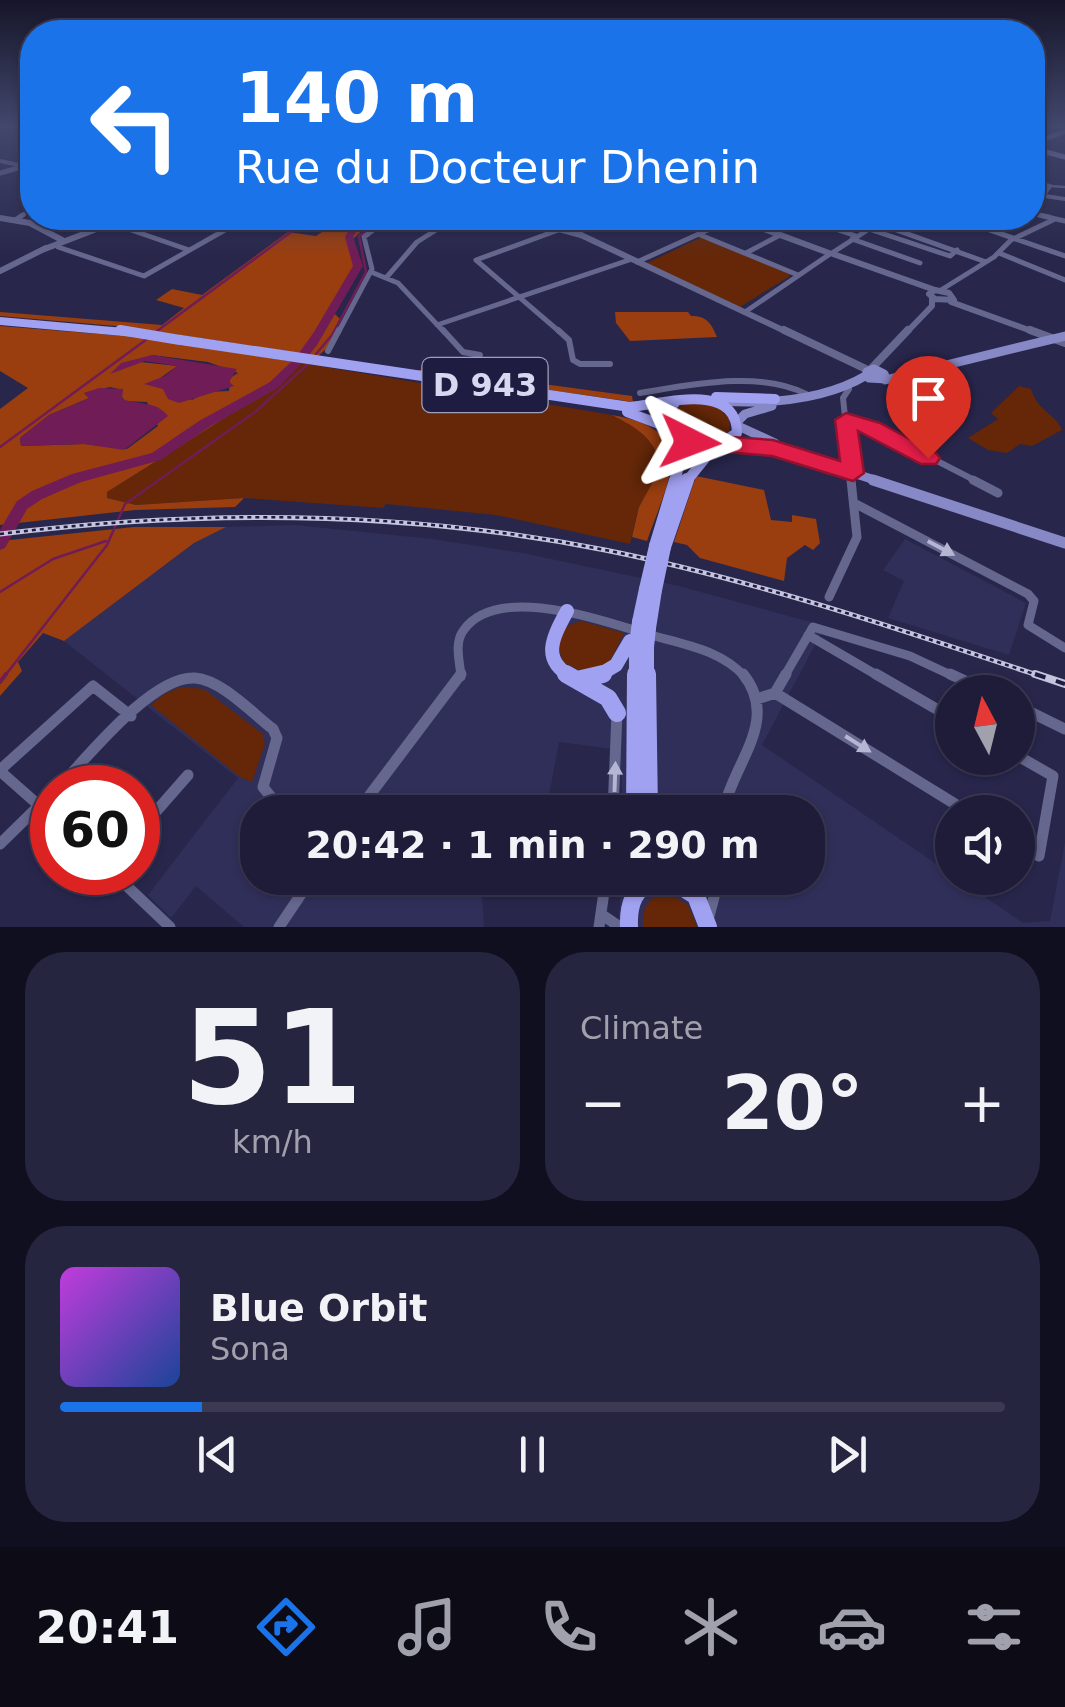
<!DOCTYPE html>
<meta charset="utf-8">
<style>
:root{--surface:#1e1c38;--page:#262540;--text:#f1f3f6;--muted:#a1a1ae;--line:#3c3a53;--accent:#1a73e8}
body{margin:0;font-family:"DejaVu Sans",sans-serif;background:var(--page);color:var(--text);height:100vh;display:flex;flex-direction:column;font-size:38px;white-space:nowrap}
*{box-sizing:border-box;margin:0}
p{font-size:32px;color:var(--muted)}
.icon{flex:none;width:55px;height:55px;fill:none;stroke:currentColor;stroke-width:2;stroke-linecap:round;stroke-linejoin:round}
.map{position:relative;height:927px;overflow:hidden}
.sheet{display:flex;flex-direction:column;gap:25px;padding:25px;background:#100f1f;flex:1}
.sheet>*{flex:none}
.hud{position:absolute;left:20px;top:20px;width:1025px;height:210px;border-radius:40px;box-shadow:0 2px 8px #0004,0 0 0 2px var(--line);background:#1a73e8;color:#fff;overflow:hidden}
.needle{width:65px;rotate:353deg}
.buttons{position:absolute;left:935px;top:675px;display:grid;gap:20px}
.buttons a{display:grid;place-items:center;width:100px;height:100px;border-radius:50%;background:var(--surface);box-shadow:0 2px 8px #0004,0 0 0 2px var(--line);font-size:50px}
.speed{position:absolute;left:30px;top:765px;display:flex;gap:20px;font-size:50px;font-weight:700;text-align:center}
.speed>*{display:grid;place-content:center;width:130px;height:130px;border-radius:50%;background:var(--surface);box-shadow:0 2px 8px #0004,0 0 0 2px var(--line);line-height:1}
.speed .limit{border:15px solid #d22;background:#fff;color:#111}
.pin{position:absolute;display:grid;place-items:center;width:85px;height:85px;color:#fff;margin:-102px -42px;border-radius:50% 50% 50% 0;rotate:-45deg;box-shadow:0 0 10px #0007}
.pin .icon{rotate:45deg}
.me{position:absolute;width:110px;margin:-55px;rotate:93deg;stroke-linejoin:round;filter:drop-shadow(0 0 8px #0008)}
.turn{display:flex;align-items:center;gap:35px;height:210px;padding:0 50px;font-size:45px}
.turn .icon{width:130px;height:130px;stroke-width:2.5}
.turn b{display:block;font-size:70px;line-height:85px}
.big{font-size:75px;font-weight:700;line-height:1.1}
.sheet .tile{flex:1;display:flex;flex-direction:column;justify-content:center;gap:15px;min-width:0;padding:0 35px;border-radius:40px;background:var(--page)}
.sheet .dial{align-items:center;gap:0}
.dial b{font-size:130px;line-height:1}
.song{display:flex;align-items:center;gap:30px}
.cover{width:120px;height:120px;border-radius:15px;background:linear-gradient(135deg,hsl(290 70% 55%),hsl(220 70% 35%))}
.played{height:10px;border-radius:5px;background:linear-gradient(90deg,var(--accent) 15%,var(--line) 15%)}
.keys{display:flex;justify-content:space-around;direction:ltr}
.heat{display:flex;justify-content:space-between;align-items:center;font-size:55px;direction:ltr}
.sheet .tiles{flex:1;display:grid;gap:25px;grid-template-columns:1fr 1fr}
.tile:last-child{grid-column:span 2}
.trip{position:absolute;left:240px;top:795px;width:585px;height:100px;border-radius:40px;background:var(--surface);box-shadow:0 2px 8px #0004,0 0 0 2px var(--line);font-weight:700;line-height:100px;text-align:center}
.dock{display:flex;height:160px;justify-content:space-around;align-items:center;background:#0c0b16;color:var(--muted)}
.dock .icon{width:70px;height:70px}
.dock .on{color:var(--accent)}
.dock b{font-size:45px;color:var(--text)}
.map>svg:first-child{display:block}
.built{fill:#302f59}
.green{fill:#652707}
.forest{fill:#9a3e0f;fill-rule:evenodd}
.water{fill:#701c56}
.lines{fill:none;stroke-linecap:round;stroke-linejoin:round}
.stream-far1{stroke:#701c56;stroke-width:2.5}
.stream{stroke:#701c56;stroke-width:4}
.river{fill:#701c56;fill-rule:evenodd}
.pedestrian{stroke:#66678e;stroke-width:2.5}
.minor-far4{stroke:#66678e;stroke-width:4}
.minor-far3{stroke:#66678e;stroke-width:5}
.minor-far2{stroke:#66678e;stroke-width:6}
.minor-far1{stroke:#66678e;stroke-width:9}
.minor{stroke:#66678e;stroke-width:11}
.tertiary-far2{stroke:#66678e;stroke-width:5}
.tertiary-far1{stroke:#66678e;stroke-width:6}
.tertiary{stroke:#66678e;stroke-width:8}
.secondary-far2{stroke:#8788c6;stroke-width:5}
.secondary-far1{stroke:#8788c6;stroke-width:9}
.secondary{stroke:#8788c6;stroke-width:11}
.primary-far3{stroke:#a1a1f1;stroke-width:8}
.primary-far2{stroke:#a1a1f1;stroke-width:10}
.primary-far1{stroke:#a1a1f1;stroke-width:14}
.primary{stroke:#a1a1f1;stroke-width:18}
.rail-far1-casing{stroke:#c4c4de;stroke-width:5}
.rail-casing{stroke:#c4c4de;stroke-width:8}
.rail-far1{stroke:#1e1c40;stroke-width:2.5;stroke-dasharray:4;stroke-linecap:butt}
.rail{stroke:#1e1c40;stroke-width:4;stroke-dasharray:11;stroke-linecap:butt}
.primary-bridge{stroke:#a1a1f1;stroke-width:14}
.oneway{fill:#b5b6d3}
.route{fill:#e11d48;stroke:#92132f;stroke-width:2.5}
.labels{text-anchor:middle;stroke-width:10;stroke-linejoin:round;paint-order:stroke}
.shield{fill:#1e1c40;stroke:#a0a0bb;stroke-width:2.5}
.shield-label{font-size:32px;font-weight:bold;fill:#d7d8f0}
</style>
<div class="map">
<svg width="1065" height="927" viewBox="0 0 1065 927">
<rect width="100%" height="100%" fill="#28264b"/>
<path class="built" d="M 295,525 L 432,539 L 523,553 L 679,586 L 825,626 L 762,745 L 1023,923 L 1050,921 L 1065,842 L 1065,927 L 618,927 L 622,878 L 808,878 L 808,812 L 623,812 L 620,750 L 559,742 L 546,812 L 258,812 L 258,878 L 481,878 L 484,927 L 287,927 L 280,921 L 276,927 L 244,927 L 196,886 L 171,918 L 148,895 L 238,778 L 64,641 L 194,543 L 226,527 Z
M 905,539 L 1026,603 L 1009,655 L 888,618 L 904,581 L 883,570 Z"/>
<path class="green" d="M 702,237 L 789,274 L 790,276 L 740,307 L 647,263 Z
M 301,363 L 612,415 C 637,428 655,438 661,467 L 639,507 L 630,544 L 496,515 L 386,504 L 383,508 L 244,498 L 136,505 L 107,498 L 107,492 L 284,381 Z
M 1019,386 L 1031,389 C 1038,412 1056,414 1062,430 L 1032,446 L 1020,444 L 1007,453 L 988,450 L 968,438 L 998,419 L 991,413 Z
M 702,402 L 719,408 L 730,420 L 729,432 C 708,448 683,439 672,418 L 673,412 L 684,403 Z
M 581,621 L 624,633 L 607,667 L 582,672 L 563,662 L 557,642 L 567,626 Z
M 181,687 L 204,689 L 263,734 L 265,744 L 252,782 L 240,777 L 151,705 L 164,694 Z
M 666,892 L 688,905 L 697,927 L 643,927 C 641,909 648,897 666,892 Z"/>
<path class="forest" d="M 343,218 L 375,218 L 352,240 C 362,282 352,278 334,313 L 341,320 L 326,349 L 318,356 L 127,327 L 0,316 L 0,312 L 162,325 L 184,308 L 156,300 L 172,289 L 202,295 L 288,232 L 316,236 Z
M 615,312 L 688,312 L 691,316 C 707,316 711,323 717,337 L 630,341 L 616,323 Z
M 0,326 L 137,337 L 301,363 L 284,381 L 107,492 L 107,498 L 136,505 L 244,498 L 235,507 L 135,510 L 0,525 L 0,409 L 28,388 L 0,371 ZM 152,355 L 208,362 L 238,373 L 230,378 L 229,391 L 206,392 L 192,400 L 163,389 L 156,381 L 177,366 L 140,362 ZM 110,387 L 123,390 L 121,396 L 125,401 L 147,402 L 158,426 L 127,449 L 84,444 L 21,446 L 20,438 L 49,415 L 89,398 L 84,393 Z
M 424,368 L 632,396 L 633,402 L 418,371 Z
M 612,415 C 701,430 668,480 647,541 L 632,537 L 639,507 L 661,467 C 655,438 637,428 612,415 Z
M 696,476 L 764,490 L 771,520 L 792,522 L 792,515 L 816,519 L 820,543 L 813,550 L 805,545 L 787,558 L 784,581 L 700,558 L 687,545 L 674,542 Z
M 134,527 L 226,527 L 194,543 L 64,641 L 43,633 L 18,662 L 22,671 L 0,696 L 0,541 Z"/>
<path class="water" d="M 152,355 L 237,369 L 229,382 L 234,386 L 179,403 L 168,399 L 163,389 L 144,384 L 165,376 L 177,366 L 145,361 L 110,374 L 121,363 Z
M 99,388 L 123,389 L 122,399 C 138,405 157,401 168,416 L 124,450 L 84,444 L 21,446 L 20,438 L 49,415 L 89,398 L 84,393 Z"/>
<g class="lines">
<path class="stream-far1" d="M 157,331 L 310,218
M 316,354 L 332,335 L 366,272 L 359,236 L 386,218
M 0,447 L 147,339
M 0,592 L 53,559 L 106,541
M 4,677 L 107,545 L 125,504 L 255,412 L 307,365"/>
<path class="stream" d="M 0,682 L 6,674"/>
<path class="river" d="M 363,218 L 372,218 L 359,227 L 353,237 L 363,266 L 317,345 L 309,355 L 301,355 L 299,353 L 314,332 L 353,266 L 345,237 L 353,223 Z
M 295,360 L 301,364 L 278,388 L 209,427 L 161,460 L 81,482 L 42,499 L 27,509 L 5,548 L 0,550 L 0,530 L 17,501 L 32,491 L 72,474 L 152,453 L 199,421 L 270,382 L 291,362 Z"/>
<path class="pedestrian" d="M 1050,186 L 1065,187
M 1038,214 L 1043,196"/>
<path class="minor-far4" d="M 1032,160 L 1049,153
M 0,161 L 23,166
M 1032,182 L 1050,186 L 1045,193
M 1032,194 L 1065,199
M 1032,213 L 1050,217
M 19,217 L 32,209"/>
<path class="minor-far3" d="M 1039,215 L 1065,221
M 803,218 L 856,236
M 896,218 L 911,225
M 955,218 L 1065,256
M 15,220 L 23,215
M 111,223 L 189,250
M 877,223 L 986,262
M 988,226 L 1005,224 L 1010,218
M 553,227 L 565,218
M 869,229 L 950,256 L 957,250
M 574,232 L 626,218
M 698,234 L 798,275
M 852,239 L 920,263
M 58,247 L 144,276 L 246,218
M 746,253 L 780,235
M 832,253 L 886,218
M 999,253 L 1065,280
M 637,262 L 734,218
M 371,272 L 398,283 L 445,333
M 386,278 L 417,242 L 455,218
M 941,290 L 994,257 L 1011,240 L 1055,219
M 745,312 L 830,254
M 437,325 L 632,259
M 338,333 L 372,269 L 364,237 L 389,218
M 561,333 L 476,260 L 561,229"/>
<path class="minor-far2" d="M 443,330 L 463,352 L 480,355
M 558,330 L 569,340 L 573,360 L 580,364 L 610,364
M 328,351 L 339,330
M 849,389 L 843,398 L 852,482
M 640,393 C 690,385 759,370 806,394
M 846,420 L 873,428 L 978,482"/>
<path class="minor-far1" d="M 973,480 L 998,493
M 854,503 L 1028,594 L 1034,601 L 1028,625 L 1065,648
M 829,597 L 857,537 L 851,480
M 808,635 L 880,677
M 461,677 C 460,662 454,644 463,631 C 496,582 603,621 647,634 C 681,644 720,649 745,677
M 784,677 L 813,627 L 910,656 L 955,677"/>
<path class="minor" d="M 876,674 L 952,718
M 950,674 L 989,692
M 775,693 L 968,812
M 757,699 L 775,693 L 786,674
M 1018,706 L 1065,729
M 1018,756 L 1053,776 L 1039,856 L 1018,843
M 0,770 L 93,686 L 131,716
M 0,771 L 52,817
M 58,788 C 86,759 152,675 195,678 C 222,680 253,714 273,729 L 277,738 L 263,787 L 283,812
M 357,812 L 461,674
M 613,812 L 617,713
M 723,812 C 732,764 781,721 743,674
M 138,832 L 188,775
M 0,844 L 52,793
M 112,872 L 170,927
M 681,882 L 705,878
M 601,914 L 620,927
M 708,920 L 719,878
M 279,927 L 312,878
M 599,927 L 606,878"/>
<path class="tertiary-far2" d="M 0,173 L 32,164"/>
<path class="tertiary-far1" d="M 0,218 L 30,223 L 62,240
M 518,218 L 581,235 L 789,333
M 734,218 L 829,253
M 42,250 L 125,218
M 833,254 L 935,290
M 0,271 L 46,248
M 935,290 L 949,293 L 954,300 L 935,299 L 929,294 Z
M 951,302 L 1037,333
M 906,333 L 932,306 L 932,298"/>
<path class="tertiary" d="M 784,330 L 868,370
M 1030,330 L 1065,343
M 870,370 L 908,330"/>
<path class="secondary-far2" d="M 1032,144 L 1065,131
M 1032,148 L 1065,157"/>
<path class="secondary-far1" d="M 874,369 L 884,374 L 886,379 L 869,378 L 867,372 Z
M 885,380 L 1065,336
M 722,401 C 770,404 825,400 867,375
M 738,421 L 745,414 L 772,406
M 738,426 L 775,443
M 724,443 L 794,454 L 881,482"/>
<path class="secondary" d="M 873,480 L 1065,543"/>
<path class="primary-far3" d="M 0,321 L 135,333"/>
<path class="primary-far2" d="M 120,330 L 180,340
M 174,339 L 630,407 C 664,404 736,381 737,433 C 731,436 722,444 715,445 C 693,448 667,434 667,411 L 675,403
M 716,397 L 775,399
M 627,412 L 670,428
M 675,434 L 679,462 L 676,482
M 686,482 L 716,445"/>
<path class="primary-far1" d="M 656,546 L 676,480
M 664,547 L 687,480
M 567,611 C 553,637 540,660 572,677
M 639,622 L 646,589
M 649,628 L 655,590
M 647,647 L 647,677
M 596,677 L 616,665 L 630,641
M 636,677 L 636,645"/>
<path class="primary" d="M 566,674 L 608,698 L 617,713
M 647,674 L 649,812
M 577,680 L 603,674
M 635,812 L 636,674
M 668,878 L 696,896 L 708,927
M 629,927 C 628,904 634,887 657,878"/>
<defs>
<path id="rail-far1" d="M 0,534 C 203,509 404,510 605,550 C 754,580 899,629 1043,677"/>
<path id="rail" d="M 1035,674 L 1065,684"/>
</defs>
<use href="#rail-far1" class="rail-far1-casing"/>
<use href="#rail" class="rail-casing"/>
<use href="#rail-far1" class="rail-far1"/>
<use href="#rail" class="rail"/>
<path class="primary-bridge" d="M 646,589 L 656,546
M 655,590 L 664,547
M 636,645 L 639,622
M 647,647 L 649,628"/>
</g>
<defs><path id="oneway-solid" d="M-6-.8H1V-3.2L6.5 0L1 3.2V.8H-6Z" transform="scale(2.5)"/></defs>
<g class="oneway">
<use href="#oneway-solid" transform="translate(941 548) rotate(28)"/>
<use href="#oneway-solid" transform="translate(858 744) rotate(32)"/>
<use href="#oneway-solid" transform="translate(615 777) rotate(-88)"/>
</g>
<linearGradient id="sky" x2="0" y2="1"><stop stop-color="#161529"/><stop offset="0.49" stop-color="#42476c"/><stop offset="1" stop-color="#42476c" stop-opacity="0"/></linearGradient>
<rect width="1065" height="257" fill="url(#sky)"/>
<path class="route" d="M 846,413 L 880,423 L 936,453 L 940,458 L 936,464 L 921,464 L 858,431 L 864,473 L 853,481 L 772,456 L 690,449 L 679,442 L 690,434 L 773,440 L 840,461 L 835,420 Z"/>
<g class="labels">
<rect class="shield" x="422.5" y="358" width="125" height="54" rx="8"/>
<g class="shield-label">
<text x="485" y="396">D 943</text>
</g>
</g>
</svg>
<div class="buttons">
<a><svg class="needle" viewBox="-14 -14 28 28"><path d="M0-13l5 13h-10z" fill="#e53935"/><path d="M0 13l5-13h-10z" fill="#a1a1ae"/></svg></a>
<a><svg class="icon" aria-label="sound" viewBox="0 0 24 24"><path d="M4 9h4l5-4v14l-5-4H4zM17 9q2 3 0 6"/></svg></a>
</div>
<div class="speed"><div class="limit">60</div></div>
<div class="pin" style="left:928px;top:458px;background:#d93025"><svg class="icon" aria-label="arrive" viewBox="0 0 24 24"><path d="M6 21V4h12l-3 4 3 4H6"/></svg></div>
<svg class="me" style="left:690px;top:442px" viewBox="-20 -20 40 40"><path d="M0-17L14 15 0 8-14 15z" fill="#e11d48" stroke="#fff" stroke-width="4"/></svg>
<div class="trip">20:42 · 1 min · 290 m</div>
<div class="hud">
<div class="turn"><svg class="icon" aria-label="left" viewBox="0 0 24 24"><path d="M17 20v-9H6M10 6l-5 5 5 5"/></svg><div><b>140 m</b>Rue du Docteur Dhenin</div></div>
</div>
</div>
<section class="sheet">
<div class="tiles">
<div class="tile dial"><b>51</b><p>km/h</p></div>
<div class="tile"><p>Climate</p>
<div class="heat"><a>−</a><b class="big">20°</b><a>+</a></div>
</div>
<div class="tile">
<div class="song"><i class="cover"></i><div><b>Blue Orbit</b><p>Sona</p></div></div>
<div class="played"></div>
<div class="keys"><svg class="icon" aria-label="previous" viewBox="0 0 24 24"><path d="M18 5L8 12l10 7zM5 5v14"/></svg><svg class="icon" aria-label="pause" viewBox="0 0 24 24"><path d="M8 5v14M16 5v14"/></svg><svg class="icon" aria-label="next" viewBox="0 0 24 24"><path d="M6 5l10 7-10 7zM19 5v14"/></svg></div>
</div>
</div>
</section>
<nav class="dock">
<b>20:41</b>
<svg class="icon on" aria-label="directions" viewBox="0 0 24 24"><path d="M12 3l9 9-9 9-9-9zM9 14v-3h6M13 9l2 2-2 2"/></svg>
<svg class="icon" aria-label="music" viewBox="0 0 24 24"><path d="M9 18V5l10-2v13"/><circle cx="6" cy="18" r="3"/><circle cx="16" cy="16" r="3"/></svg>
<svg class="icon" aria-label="phone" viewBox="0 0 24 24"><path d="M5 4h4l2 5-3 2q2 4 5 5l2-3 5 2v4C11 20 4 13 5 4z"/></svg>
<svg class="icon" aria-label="climate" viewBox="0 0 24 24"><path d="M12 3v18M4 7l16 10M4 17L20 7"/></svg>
<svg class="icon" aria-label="car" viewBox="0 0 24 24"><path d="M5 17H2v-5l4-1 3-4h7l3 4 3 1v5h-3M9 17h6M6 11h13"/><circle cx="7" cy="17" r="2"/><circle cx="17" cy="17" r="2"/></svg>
<svg class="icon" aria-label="filters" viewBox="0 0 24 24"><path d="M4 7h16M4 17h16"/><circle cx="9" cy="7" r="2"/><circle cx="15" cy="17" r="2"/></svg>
</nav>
